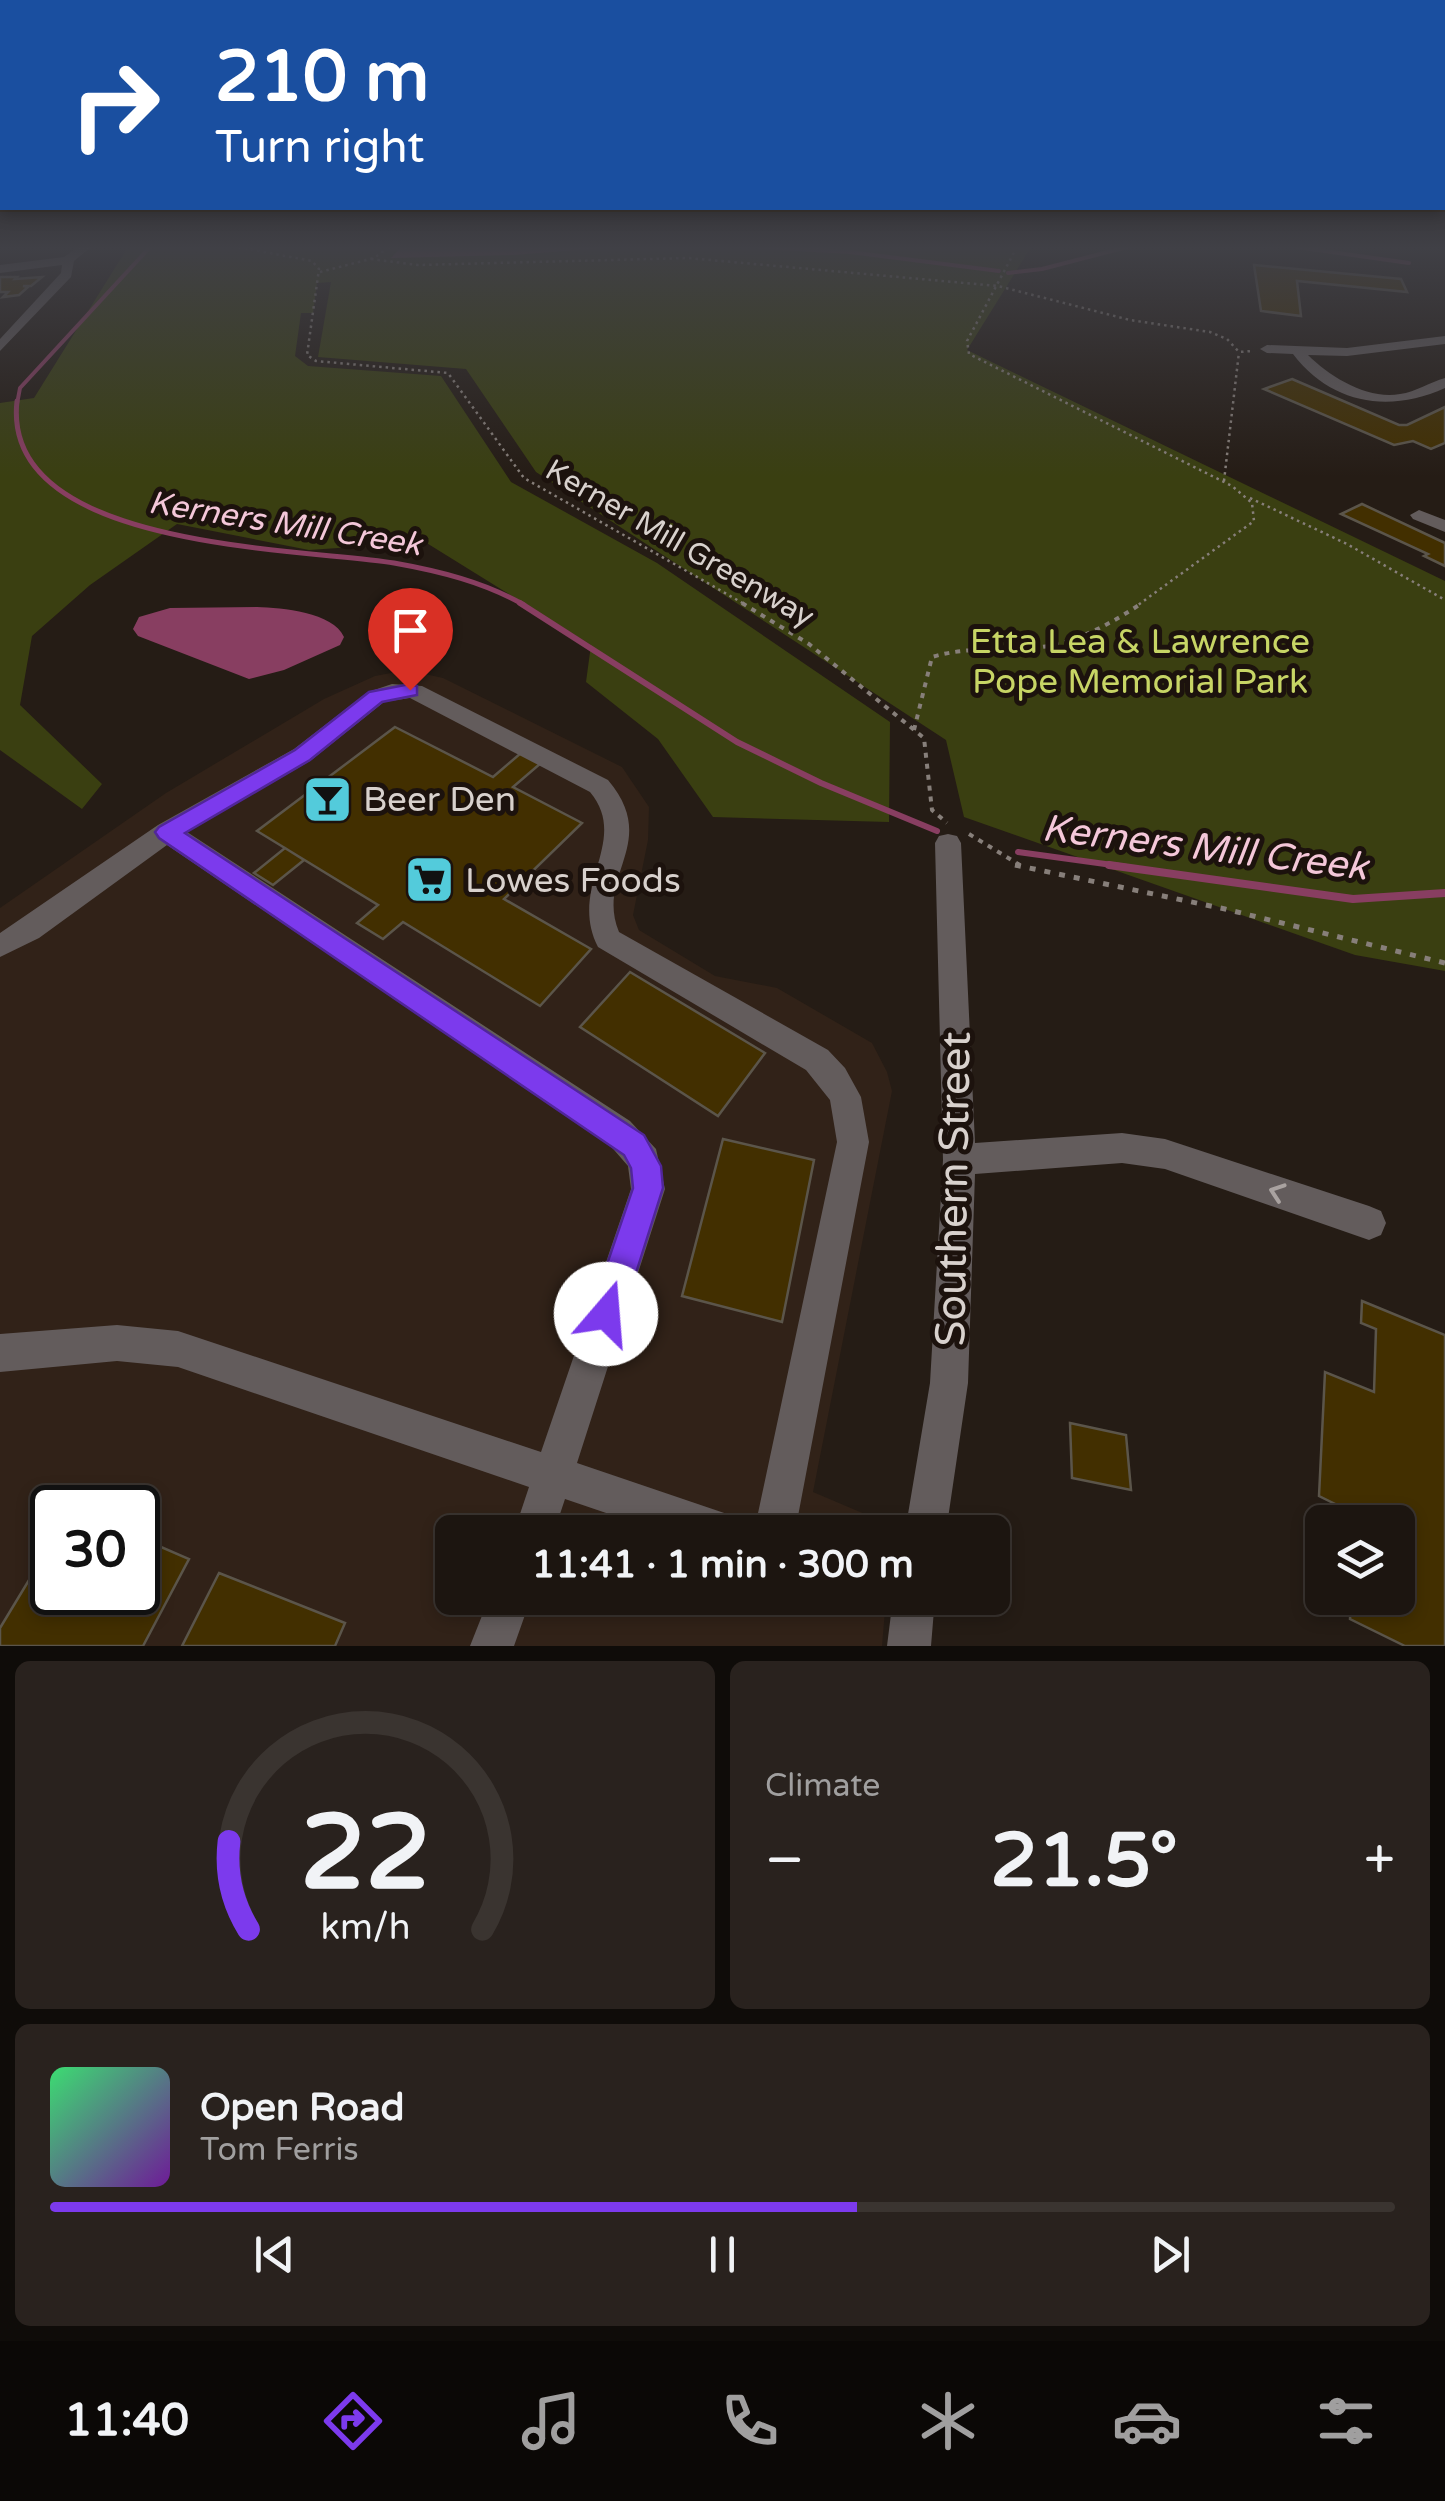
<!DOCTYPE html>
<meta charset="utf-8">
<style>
:root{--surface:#1c1510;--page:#29221e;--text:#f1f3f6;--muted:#a09f9f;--line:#3a3430;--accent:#7c3aed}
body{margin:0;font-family:"Varela Round",sans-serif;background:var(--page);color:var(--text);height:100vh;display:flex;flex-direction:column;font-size:38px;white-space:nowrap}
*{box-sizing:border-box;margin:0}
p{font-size:32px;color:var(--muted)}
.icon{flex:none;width:55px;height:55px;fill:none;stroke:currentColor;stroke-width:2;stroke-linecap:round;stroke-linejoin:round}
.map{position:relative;height:1646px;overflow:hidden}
.side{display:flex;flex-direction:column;gap:15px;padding:15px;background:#0f0c09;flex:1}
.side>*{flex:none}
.top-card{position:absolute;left:0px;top:0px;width:1445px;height:210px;box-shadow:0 5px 15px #0003,0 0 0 2px var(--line);background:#1a4fa0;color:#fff;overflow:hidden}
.fabs{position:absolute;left:1305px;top:1505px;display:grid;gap:20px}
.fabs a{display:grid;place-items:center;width:110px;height:110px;border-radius:15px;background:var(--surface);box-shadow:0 5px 15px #0003,0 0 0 2px var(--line);font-size:50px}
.speed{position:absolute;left:30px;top:1485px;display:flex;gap:20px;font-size:50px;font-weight:700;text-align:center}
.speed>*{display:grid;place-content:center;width:130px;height:130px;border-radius:50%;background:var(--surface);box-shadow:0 5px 15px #0003,0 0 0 2px var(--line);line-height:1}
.speed .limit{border:5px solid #111;border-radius:15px;background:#fff;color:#111}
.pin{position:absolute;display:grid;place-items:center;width:85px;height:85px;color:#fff;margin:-102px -42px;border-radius:50% 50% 50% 0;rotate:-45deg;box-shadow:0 0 10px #0007}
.pin .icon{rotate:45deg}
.me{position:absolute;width:110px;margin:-55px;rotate:18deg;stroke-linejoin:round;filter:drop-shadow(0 0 8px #0008)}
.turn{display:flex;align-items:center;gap:35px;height:210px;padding:0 50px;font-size:45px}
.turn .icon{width:130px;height:130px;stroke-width:2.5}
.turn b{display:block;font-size:70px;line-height:85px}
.big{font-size:75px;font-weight:800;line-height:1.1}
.side .widget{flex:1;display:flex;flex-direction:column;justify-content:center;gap:15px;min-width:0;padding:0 35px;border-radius:15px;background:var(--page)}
.side .dial{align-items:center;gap:0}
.dial svg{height:260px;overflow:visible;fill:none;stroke:var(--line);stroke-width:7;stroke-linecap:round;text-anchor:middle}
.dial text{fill:var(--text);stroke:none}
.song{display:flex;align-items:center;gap:30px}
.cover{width:120px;height:120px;border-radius:15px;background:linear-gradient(135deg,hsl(140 70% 55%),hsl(280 70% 35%))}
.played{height:10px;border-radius:5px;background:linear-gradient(90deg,var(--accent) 60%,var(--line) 60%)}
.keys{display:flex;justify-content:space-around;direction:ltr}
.heat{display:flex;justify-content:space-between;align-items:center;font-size:55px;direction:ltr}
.side .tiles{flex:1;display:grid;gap:15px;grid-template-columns:1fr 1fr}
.widget:last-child{grid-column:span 2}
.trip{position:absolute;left:435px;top:1515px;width:575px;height:100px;border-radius:15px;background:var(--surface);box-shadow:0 5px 15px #0003,0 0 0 2px var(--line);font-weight:800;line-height:100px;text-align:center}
.menu{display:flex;height:160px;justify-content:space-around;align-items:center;background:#0b0806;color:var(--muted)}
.menu .icon{width:70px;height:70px}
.menu .selected{color:var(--accent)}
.menu b{font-size:45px;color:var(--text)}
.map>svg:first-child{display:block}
.built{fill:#312218;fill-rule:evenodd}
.green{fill:#3a3f11}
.water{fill:#883e61}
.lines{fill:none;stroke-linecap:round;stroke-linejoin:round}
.stream-far3{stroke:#883e61;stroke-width:4}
.stream-far2{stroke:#883e61;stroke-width:5}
.stream-far1{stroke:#883e61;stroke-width:6}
.stream{stroke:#883e61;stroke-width:8}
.building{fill:#422f00;stroke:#5b554a;stroke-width:2.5}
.path-far2{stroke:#877f7a;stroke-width:2.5;stroke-dasharray:2.5 4;stroke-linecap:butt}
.path-far1{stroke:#877f7a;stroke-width:4;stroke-dasharray:5 6;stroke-linecap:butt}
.path{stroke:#877f7a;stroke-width:5;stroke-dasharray:6 9;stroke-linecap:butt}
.minor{fill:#635c5c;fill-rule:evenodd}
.oneway{stroke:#a9a2a0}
.route{fill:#7c3aed;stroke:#51269a;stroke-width:2.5}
.labels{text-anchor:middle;stroke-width:10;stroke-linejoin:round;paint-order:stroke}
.far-street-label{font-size:30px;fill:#d8d1cd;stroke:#1c120d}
.far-water-label{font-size:32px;font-style:italic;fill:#f4c7d9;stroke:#1c120d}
.park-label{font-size:35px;fill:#c7d565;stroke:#1c120d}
.poi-label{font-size:35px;fill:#d8d1cd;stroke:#1c120d;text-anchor:start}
.water-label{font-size:38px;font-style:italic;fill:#f4c7d9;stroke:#1c120d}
.near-street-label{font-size:42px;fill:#d8d1cd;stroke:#1c120d}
</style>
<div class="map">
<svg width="1445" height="1646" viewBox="0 0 1445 1646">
<rect width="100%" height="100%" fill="#251c15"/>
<path class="built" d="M 407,670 L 443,678 L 622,767 L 649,807 L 648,840 L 633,915 L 639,930 L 715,976 L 777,988 L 872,1043 L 887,1072 L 892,1091 L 813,1492 L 893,1526 L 892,1532 L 452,1532 L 452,1598 L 886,1598 L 882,1646 L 0,1646 L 0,908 L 166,793 L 324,699 L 375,676 ZM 52,1508 L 138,1508 L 138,1592 L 52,1592 Z"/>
<path class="green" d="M 128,247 L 1031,247 L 967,350 L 1445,581 L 1445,971 L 1355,955 L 964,817 L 946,740 L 536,472 L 466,369 L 318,357 L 331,282 L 317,283 L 313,313 L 301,313 L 295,356 L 308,366 L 441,376 L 511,482 L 657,563 L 890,722 L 889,822 L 713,817 L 658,739 L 586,682 L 591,645 L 425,542 L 309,550 L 177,524 L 90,585 L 32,636 L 20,705 L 102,784 L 82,809 L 0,750 L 0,403 L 34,398 Z"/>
<path class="water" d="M 401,247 L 615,247 L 513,255 L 391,258 Z
M 257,607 C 282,608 333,612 344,637 L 340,645 L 284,670 L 249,679 L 138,636 L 133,629 L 139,617 L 170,608 Z"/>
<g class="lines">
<path class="stream-far3" d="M 760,247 L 850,252 L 999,271
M 1296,247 L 1409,263
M 1008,273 L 1042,269 L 1127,247
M 17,404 L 20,388 L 150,247"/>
<path class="stream-far2" d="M 17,401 C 0,551 305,548 394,563 C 439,571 484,582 524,605"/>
<path class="stream-far1" d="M 520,603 L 737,742 L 821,783 L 937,831
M 1018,852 L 1127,867"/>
<path class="stream" d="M 1109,865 L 1353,899 L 1445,893"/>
</g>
<path class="building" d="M 1254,265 L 1401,279 L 1407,292 L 1297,281 L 1301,316 L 1261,311 Z
M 0,277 L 17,277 L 15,279 L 42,277 L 31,286 L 23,286 L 28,287 L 19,295 L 3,297 L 8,292 L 0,292 Z
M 1292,379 L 1399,425 L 1407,425 L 1445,407 L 1445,443 L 1431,449 L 1413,441 L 1394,445 L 1264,389 Z
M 1362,504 L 1445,543 L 1445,566 L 1424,556 L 1428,554 L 1341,514 Z
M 395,727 L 493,777 L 521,753 L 541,763 L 513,787 L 582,823 L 504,899 L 591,949 L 540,1006 L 403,922 L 383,939 L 357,923 L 378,905 L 257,831 Z
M 285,848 L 304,860 L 273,885 L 254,873 Z
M 630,972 L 765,1053 L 718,1116 L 580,1027 Z
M 723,1139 L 814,1160 L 782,1322 L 682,1296 Z
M 1362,1301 L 1445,1335 L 1445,1646 L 1405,1646 L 1350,1619 L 1351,1598 L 1398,1598 L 1398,1522 L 1372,1522 L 1319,1496 L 1325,1372 L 1374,1392 L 1376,1329 L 1361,1323 Z
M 1070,1423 L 1126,1435 L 1131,1490 L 1072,1478 Z
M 138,1537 L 189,1559 L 143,1646 L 0,1646 L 0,1628 L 52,1542 L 52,1592 L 138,1592 Z
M 219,1573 L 345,1623 L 335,1646 L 182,1646 Z"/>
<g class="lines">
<path class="path-far2" d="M 238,247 L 312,261 L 319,269 L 307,355 L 316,361 L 448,373 L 524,478 L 746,605
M 1017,247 L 967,341 L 969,354 L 1232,486 L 1252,503 L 1254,521 L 1138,605
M 371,259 L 418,265 L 688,258 L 998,286 L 1130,320 L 1210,332 L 1227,339 L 1239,352 L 1252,351
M 320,272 L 374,258 L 389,247
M 1224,481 L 1239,352
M 1250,498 L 1347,544 L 1445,600"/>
<path class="path-far1" d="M 742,603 L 809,644 L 924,738 L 932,810 L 947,823
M 914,730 L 932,657 C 968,646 1005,651 1042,647 C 1078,642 1112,623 1142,603
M 969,834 L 1023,867"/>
<path class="path" d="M 1015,865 L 1225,909 L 1445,963"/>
<path class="minor" d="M 78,247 L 91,247 L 74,261 L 71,277 L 0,351 L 0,339 L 61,273 L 62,265 L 0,273 L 0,265 L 64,257 Z
M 1445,336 L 1445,344 L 1347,356 L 1308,355 C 1330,377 1368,400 1400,394 C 1416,392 1430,382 1445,378 L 1445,388 C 1390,413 1332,405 1293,354 L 1267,353 L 1260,349 L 1267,345 L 1347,348 Z
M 1419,510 L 1445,520 L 1445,532 L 1413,519 L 1410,515 Z
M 392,684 L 422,686 L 608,780 C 661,843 595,874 619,932 L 828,1050 L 845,1068 L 861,1097 L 869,1142 L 795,1532 L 754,1532 L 837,1142 L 830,1100 L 806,1070 L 598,947 C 567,886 631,841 590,792 L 410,698 L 384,702 L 310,761 L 187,832 L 630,1121 L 656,1149 L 665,1189 L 577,1463 L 736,1517 L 741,1532 L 662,1532 L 565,1499 L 554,1532 L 514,1532 L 529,1487 L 178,1367 L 117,1361 L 0,1372 L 0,1334 L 117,1325 L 178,1331 L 541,1452 L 631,1189 L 628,1166 L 608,1143 L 167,845 L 39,938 L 0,957 L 0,933 L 158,825 L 294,749 L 368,692 Z
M 948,834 L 957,836 L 961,843 L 975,1143 L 1122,1133 L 1165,1139 L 1369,1206 L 1381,1211 L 1386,1223 L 1381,1235 L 1369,1240 L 1165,1169 L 1122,1163 L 975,1174 L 968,1383 L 946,1532 L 905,1532 L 930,1383 L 943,1160 L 935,843 L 939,836 Z
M 489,1598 L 531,1598 L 514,1646 L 470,1646 Z
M 893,1598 L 935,1598 L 931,1646 L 887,1646 Z"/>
</g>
<defs><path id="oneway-chevron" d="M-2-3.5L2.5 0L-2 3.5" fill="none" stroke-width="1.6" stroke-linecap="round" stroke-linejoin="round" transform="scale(2.5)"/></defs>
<use class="oneway" href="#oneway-chevron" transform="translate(1277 1192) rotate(-161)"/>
<linearGradient id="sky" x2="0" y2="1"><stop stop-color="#140f0c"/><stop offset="0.52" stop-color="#404046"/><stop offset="1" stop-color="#404046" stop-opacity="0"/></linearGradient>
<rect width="1445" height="477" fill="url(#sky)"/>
<path class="route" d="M 410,684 L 417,686 L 417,695 L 382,702 L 310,760 L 185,833 L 644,1135 L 661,1166 L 663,1188 L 623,1314 L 618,1326 L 606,1331 L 595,1326 L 590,1314 L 633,1188 L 631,1168 L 624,1155 L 159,838 L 155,832 L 159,827 L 295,750 L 369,692 Z"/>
<defs>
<symbol id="bar-square" viewBox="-11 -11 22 22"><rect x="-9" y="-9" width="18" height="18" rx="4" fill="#53cbdb" stroke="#1c120d"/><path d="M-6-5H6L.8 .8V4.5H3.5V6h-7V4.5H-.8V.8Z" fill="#111"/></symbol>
<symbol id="supermarket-square" viewBox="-11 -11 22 22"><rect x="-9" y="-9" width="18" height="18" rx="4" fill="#53cbdb" stroke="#1c120d"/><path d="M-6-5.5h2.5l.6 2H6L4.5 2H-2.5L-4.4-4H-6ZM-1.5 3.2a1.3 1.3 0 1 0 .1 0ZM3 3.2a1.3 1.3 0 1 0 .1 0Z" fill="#111"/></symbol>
</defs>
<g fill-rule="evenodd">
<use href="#bar-square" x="300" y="772" width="55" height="55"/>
<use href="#supermarket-square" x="402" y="852" width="55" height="55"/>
</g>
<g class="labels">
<g class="far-street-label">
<text transform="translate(680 543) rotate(30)" y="10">Kerner Mill Greenway</text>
</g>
<g class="far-water-label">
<text transform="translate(285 523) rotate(9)" y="11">Kerners Mill Creek</text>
</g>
<g class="park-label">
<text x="1140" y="653">Etta Lea &amp; Lawrence<tspan x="1140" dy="40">Pope Memorial Park</tspan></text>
</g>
<g class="poi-label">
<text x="363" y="811">Beer Den</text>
<text x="465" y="892">Lowes Foods</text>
</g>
<g class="water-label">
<text transform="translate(1205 847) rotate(7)" y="13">Kerners Mill Creek</text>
</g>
<g class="near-street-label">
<text transform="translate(952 1189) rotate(-89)" y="15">Southern Street</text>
</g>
</g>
</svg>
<div class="fabs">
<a><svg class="icon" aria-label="layers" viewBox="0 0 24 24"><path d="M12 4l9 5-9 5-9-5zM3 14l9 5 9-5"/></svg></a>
</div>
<div class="speed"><div class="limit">30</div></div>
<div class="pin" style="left:410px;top:690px;background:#d93025"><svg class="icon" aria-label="arrive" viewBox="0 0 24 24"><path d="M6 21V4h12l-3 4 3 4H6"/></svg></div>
<svg class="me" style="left:606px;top:1314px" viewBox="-20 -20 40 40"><circle r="19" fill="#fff"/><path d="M0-13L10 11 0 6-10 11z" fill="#7c3aed"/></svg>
<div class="trip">11:41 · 1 min · 300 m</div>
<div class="top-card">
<div class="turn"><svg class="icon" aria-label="right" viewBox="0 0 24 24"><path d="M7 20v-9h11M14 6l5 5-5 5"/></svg><div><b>210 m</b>Turn right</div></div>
</div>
</div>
<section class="side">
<div class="tiles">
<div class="widget dial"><svg viewBox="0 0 100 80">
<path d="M14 69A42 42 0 1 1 86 69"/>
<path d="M14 69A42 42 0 0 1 8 42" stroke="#7c3aed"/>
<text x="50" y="56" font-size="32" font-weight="700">22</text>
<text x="50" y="72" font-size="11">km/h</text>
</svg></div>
<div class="widget"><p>Climate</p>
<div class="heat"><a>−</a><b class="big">21.5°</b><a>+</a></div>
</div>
<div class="widget">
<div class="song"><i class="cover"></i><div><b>Open Road</b><p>Tom Ferris</p></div></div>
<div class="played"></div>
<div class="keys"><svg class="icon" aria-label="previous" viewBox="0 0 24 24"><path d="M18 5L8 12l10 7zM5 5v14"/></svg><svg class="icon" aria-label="pause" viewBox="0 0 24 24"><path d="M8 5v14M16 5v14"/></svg><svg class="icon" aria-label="next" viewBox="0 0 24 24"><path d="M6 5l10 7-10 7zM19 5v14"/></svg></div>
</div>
</div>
</section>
<nav class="menu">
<b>11:40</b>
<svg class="icon selected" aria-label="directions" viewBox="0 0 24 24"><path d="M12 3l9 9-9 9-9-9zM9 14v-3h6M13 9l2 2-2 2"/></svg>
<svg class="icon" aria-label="music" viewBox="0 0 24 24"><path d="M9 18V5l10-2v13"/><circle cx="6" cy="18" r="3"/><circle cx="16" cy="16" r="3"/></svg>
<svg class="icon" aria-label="phone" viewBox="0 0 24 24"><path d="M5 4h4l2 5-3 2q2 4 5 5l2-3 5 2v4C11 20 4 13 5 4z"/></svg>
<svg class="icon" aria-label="climate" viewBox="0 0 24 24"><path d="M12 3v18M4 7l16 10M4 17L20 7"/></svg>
<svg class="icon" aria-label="car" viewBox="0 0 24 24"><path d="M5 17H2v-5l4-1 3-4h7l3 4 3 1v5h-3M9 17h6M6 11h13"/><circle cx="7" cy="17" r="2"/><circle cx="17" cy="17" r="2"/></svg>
<svg class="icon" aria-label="filters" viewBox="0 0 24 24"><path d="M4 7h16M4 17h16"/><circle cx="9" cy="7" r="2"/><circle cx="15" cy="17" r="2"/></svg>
</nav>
